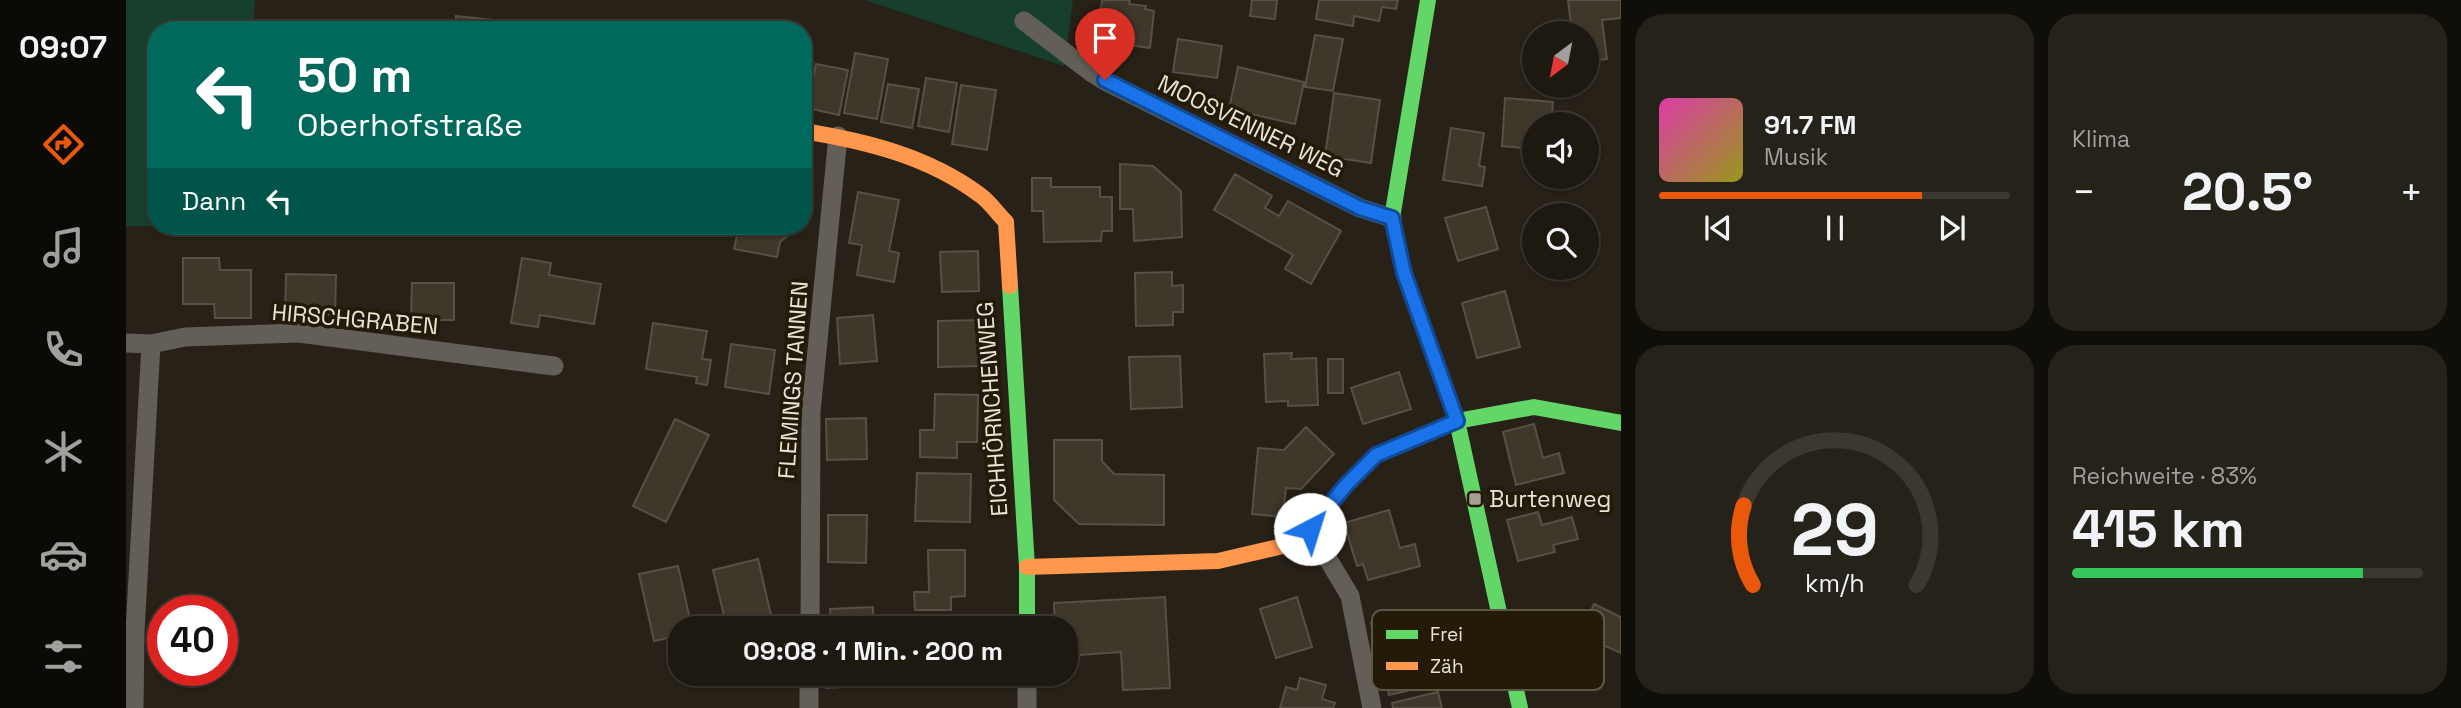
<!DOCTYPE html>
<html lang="de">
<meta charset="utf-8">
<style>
:root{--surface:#1d1911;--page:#25221a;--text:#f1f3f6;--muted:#a0a09f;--line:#3b3831;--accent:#ea580c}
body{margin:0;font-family:"Space Grotesk",sans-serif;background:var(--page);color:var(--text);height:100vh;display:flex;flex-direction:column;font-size:26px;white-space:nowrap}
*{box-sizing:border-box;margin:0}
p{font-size:23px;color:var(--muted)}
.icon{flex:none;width:38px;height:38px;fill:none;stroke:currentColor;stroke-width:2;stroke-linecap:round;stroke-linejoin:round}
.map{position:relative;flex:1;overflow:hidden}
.sheet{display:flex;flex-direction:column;gap:14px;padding:14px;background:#100e09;width:840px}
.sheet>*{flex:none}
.guide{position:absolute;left:21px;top:21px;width:665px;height:214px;border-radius:28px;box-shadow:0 2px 5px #0004,0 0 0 2px var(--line);background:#00695c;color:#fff;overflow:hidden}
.needle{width:46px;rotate:212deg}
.tools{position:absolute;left:1396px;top:21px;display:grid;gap:14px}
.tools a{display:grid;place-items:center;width:77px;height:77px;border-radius:50%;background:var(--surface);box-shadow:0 2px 5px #0004,0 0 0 2px var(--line);font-size:35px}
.speed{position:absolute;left:21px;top:595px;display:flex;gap:14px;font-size:35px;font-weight:700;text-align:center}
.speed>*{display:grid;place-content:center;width:91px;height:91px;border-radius:50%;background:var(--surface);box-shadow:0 2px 5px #0004,0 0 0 2px var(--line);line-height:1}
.speed .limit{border:10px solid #d22;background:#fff;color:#111}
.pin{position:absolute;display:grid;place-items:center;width:60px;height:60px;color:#fff;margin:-72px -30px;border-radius:50% 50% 50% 0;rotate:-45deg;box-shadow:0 0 7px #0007}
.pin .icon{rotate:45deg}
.me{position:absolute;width:77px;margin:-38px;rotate:40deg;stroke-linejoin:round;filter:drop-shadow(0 0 5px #0008)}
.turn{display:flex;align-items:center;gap:24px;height:147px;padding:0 35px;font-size:32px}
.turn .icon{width:91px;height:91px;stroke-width:2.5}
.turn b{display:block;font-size:49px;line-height:60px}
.then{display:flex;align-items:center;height:66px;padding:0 35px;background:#0003;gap:14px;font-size:26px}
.big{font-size:52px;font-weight:700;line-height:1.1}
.sheet .tile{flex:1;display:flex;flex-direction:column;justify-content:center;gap:10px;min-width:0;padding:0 24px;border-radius:28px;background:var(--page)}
.sheet .dial{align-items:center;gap:0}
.dial svg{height:182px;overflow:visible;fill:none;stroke:var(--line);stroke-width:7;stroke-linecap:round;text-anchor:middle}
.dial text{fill:var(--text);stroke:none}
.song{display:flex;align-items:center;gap:21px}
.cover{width:84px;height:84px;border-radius:10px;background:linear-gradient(135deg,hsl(320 70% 55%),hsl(60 70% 35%))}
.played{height:7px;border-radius:4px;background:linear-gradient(90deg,var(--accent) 75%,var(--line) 75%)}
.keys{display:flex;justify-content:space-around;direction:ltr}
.heat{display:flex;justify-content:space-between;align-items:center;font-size:38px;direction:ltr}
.charge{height:10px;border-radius:5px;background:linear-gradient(90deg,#34c759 83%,var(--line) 0)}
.sheet .tiles{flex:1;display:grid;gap:14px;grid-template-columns:repeat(2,1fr)}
.trip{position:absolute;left:542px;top:616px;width:410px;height:70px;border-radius:28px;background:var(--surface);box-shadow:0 2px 5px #0004,0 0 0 2px var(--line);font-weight:700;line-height:70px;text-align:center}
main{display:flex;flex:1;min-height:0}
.tab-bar{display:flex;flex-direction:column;width:126px;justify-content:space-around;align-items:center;background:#0c0a07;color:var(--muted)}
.tab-bar .icon{width:49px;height:49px}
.tab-bar .on{color:var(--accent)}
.tab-bar b{font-size:32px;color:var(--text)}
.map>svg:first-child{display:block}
.green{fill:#173f2d}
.building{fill:#3f372a;stroke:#565047;stroke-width:2}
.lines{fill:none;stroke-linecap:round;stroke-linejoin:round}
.street{stroke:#635f58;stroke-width:19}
.fast{stroke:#63d668;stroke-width:16}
.slow{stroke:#ff974d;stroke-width:16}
.route-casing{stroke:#114b97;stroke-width:18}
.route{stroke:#1a73e8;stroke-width:12}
.poi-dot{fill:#a59f94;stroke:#231a07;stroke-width:2.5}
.labels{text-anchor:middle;stroke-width:7;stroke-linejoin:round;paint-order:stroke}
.street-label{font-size:23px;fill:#e9e3d7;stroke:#231a07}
.poi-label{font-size:23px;fill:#e9e3d7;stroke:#231a07;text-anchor:start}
.key{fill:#231a07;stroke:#5e5645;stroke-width:2}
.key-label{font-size:19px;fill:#e9e3d7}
</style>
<main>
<nav class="tab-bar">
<b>09:07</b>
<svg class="icon on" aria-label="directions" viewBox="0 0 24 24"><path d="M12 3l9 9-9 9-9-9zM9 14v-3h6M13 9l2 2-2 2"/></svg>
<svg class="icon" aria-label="music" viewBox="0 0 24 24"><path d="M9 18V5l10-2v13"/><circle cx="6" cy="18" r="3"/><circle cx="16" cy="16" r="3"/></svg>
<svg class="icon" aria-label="phone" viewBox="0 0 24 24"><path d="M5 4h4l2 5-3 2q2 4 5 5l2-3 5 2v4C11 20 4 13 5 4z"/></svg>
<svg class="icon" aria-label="climate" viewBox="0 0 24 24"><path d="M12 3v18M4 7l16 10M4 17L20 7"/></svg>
<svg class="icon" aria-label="car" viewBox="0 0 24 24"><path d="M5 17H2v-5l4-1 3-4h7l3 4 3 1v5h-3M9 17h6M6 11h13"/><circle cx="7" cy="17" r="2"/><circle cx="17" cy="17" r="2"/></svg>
<svg class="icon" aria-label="filters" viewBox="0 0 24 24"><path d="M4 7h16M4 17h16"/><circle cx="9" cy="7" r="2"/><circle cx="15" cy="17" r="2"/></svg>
</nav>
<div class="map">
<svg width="1495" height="708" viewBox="0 0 1495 708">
<rect width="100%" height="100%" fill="#272117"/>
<path class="green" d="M 0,0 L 129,0 L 127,30 L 30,30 L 30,226 L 36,226 L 0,226 Z
M 739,0 L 947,0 L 938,66 Z"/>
<path class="building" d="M 976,0 L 1004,0 L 1003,4 L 1020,6 L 1019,9 L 1028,11 L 1024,48 L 996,44 L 996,37 L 972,34 Z
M 1126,0 L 1151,0 L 1149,19 L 1124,16 Z
M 1193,0 L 1272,0 L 1270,9 L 1256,7 L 1253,21 L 1228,16 L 1227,26 L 1190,19 Z
M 1442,0 L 1495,0 L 1495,18 L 1476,20 L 1481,59 L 1461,61 L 1461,33 L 1446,33 Z
M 330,16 L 405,24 L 405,30 L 329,30 Z
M 211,20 L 259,25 L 259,30 L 209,30 Z
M 1189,35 L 1217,39 L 1207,91 L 1179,87 Z
M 1052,39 L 1096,46 L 1091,78 L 1047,72 Z
M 729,53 L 762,59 L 751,119 L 718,113 Z
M 677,58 L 685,60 L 677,99 Z
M 690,64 L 722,70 L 713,115 L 681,108 Z
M 1112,67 L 1178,82 L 1169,124 L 1103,109 Z
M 800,78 L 831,83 L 823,132 L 792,126 Z
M 762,84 L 793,89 L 786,128 L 755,122 Z
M 835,85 L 870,90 L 861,150 L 826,144 Z
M 1208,93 L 1254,100 L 1245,163 L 1199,156 Z
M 1379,98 L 1427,102 L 1425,124 L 1409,124 L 1409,149 L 1376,146 Z
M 1325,128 L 1358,133 L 1353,166 L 1359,167 L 1356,186 L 1317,180 Z
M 994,164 L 1027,166 L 1055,191 L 1056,237 L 1008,241 L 1007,209 L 994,209 Z
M 1109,174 L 1146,196 L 1139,208 L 1153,216 L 1162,201 L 1215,231 L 1185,284 L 1159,269 L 1167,255 L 1088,210 Z
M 906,178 L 925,178 L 925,187 L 974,187 L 974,197 L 986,197 L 986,231 L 976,231 L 975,241 L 918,242 L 917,211 L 906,211 Z
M 732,192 L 773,200 L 763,251 L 773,253 L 768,282 L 731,275 L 736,245 L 723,243 Z
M 1360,207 L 1372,249 L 1332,261 L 1319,218 Z
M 613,226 L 670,226 L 669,230 L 654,242 L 651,257 L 608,249 Z
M 852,251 L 853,291 L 816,292 L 814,252 Z
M 57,258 L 93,258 L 94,270 L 125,270 L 125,318 L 89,318 L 88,304 L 57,304 Z
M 396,258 L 425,263 L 423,275 L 475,284 L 468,324 L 414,315 L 412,327 L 385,323 Z
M 1046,272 L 1046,286 L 1057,285 L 1057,312 L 1047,312 L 1047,325 L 1010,326 L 1009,273 Z
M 160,274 L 210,275 L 209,315 L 159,314 Z
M 286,283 L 328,283 L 328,320 L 285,320 Z
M 1379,291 L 1394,347 L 1351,358 L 1336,303 Z
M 747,315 L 751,361 L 714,364 L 711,318 Z
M 854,320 L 854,366 L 812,367 L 812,321 Z
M 527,323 L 581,331 L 576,359 L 585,360 L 581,385 L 570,383 L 571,377 L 520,369 Z
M 605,344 L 649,350 L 643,394 L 599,387 Z
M 1166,353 L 1165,359 L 1190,358 L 1192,405 L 1162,406 L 1162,401 L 1140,402 L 1138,354 Z
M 1054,356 L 1056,407 L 1005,409 L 1003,357 Z
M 1202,359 L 1217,359 L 1217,393 L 1202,393 Z
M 1273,372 L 1285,409 L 1237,424 L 1225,388 Z
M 809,394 L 852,395 L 851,442 L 831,442 L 831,458 L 794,457 L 794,430 L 808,430 Z
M 740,418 L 741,459 L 701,460 L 700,419 Z
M 549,419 L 583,435 L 540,522 L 507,506 Z
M 1408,424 L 1417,458 L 1433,453 L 1438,473 L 1390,485 L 1377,432 Z
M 1180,427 L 1208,454 L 1175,489 L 1160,488 L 1157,517 L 1126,514 L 1132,448 L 1158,450 Z
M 928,440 L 976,440 L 976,461 L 988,474 L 1038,475 L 1038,525 L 953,524 L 928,500 Z
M 791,473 L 845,474 L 844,522 L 789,521 Z
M 1263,510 L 1274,548 L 1289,544 L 1294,566 L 1242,580 L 1237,564 L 1231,566 L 1218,523 Z
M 1412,512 L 1416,525 L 1446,517 L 1452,539 L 1427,545 L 1429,552 L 1392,561 L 1381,520 Z
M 702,515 L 741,515 L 740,563 L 702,562 Z
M 802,550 L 839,550 L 839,596 L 825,597 L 825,610 L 789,610 L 788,592 L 803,592 Z
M 632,559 L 648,628 L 601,628 L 587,570 Z
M 552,566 L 566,628 L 555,628 L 555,635 L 528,641 L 513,574 Z
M 1039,597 L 1044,688 L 997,690 L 995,652 L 940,656 L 940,628 L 929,628 L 928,603 Z
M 1171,597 L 1186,647 L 1150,658 L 1134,609 Z
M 1468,604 L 1495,617 L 1495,653 L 1454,635 Z
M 747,607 L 747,628 L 705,628 L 704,609 Z
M 1282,613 L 1293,655 L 1256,665 L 1245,623 Z
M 1292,667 L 1297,687 L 1263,695 L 1259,675 Z
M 699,674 L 734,674 L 734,686 L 700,688 Z
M 1174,678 L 1200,685 L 1196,699 L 1209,703 L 1207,708 L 1154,708 L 1160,687 L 1171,690 Z
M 1312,692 L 1316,708 L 1267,708 L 1266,703 Z"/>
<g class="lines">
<path class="street" d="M 898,21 L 966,73 L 979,81 L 1234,208 L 1266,218
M 0,343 L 25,344 L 9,632 L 8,708
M 25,344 L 59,337 L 173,333 L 428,366
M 1184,529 L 1224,596 L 1246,708
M 684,628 L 685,412 L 712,136
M 683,708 L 683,674
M 901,708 L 901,674"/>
<path class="fast" d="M 1302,0 L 1266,218 L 1278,273 L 1331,421 L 1394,708
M 884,286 L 901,567 L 901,628
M 1171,537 L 1184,529 L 1220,485 L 1250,455 L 1331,421 L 1408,407 L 1495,423"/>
<path class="slow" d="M 677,131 C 739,141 802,156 854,195 C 864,202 871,213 880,222 L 884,286
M 901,567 L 1092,561 L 1157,546 L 1171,537"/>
</g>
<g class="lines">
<defs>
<path id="route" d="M 979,80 L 1234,208 L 1266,218 L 1278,273 L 1331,421 L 1250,455 L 1220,485 L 1184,529"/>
</defs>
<use href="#route" class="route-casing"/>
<use href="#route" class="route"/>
</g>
<rect class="poi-dot" x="1342" y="492" width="14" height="14" rx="3.5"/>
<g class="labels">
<g class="street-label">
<text transform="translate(1125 126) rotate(26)" y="8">MOOSVENNER WEG</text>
<text transform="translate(229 319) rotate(5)" y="8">HIRSCHGRABEN</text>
<text transform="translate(667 380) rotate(-86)" y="8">FLEMINGS TANNEN</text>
<text transform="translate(866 409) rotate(-94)" y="8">EICHHÖRNCHENWEG</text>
</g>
<g class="poi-label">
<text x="1363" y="507">Burtenweg</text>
</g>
</g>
<rect x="1246" y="610" width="232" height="80" rx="10" class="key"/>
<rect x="1260" y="630" width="32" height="9" fill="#63d668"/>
<rect x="1260" y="662" width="32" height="8" fill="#ff974d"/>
<g class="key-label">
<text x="1304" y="641">Frei</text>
<text x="1304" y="673">Zäh</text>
</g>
</svg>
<div class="tools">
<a><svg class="needle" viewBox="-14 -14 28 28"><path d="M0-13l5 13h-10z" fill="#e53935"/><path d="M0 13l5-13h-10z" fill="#a0a09f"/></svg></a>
<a><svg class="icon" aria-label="sound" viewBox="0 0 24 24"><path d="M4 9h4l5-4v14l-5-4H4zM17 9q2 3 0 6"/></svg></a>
<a><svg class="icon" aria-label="search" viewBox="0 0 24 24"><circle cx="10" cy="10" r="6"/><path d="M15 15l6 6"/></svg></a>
</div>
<div class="speed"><div class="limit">40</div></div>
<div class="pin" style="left:979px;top:80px;background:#d93025"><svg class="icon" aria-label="arrive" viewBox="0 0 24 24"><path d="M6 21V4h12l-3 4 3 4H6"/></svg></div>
<svg class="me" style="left:1184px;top:529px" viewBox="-20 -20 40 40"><circle r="19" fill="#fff"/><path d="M0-13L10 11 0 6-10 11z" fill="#1a73e8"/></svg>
<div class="trip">09:08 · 1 Min. · 200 m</div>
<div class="guide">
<div class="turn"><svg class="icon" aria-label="left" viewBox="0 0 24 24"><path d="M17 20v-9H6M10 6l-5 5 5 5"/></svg><div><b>50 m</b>Oberhofstraße</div></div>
<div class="then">Dann<svg class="icon" aria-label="left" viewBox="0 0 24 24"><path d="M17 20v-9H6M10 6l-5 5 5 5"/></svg></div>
</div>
</div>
<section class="sheet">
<div class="tiles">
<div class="tile">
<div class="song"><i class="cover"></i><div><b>91.7 FM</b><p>Musik</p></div></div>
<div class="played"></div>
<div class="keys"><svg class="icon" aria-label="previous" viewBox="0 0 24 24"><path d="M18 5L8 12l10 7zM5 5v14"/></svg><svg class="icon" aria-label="pause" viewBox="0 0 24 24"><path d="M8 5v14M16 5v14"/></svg><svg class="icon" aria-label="next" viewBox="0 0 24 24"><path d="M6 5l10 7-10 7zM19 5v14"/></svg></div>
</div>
<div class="tile"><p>Klima</p>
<div class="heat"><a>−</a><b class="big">20.5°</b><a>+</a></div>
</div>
<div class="tile dial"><svg viewBox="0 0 100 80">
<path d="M14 69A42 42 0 1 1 86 69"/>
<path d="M14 69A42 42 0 0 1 10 34" stroke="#ea580c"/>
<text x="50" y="56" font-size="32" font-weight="700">29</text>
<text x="50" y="72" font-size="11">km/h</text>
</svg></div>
<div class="tile"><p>Reichweite · 83%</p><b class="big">415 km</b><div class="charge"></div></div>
</div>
</section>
</main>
